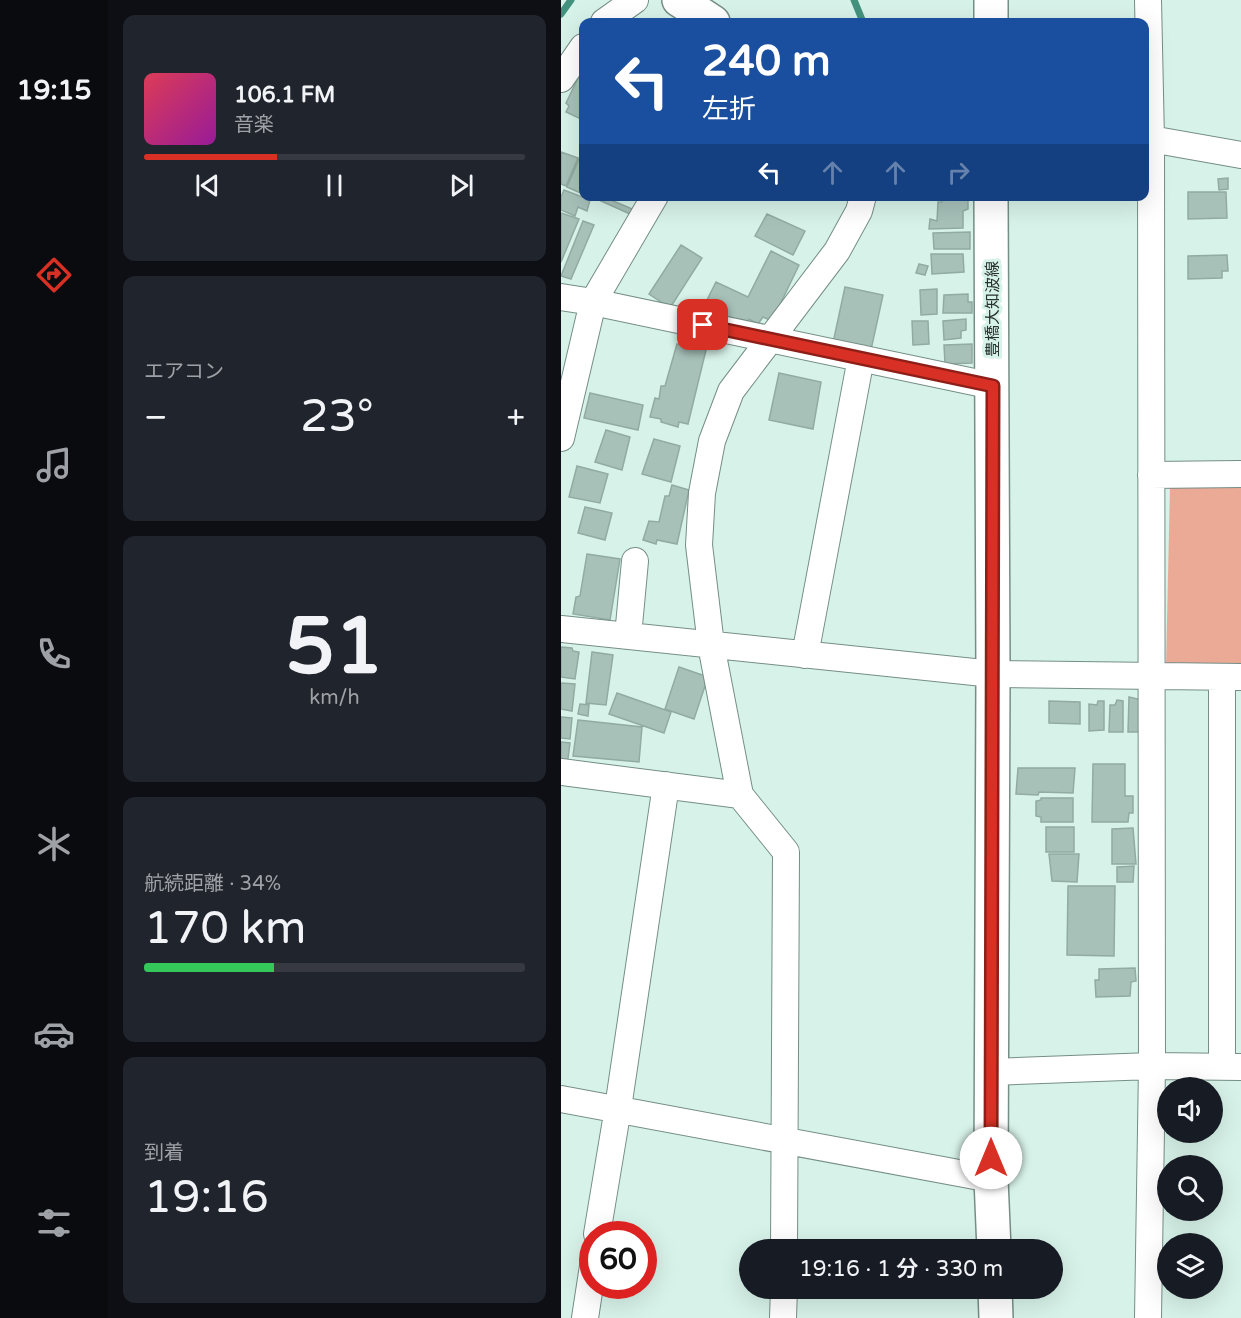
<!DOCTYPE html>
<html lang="ja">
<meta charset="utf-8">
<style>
:root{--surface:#171b24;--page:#20242c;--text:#f1f3f6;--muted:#9ea1a6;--line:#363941;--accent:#d93025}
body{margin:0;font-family:"Varela Round","Noto Sans JP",sans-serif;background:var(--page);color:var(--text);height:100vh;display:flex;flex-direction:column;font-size:22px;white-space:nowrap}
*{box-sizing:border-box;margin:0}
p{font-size:20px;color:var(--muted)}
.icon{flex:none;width:33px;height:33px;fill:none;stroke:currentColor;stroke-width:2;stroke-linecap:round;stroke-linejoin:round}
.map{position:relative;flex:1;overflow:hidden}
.drawer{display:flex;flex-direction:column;gap:15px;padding:15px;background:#0d0f14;width:453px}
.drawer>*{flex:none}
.banner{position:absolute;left:18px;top:18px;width:570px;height:183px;border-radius:12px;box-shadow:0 6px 24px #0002;background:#1a4fa0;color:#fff;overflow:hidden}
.buttons{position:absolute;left:596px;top:1077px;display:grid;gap:12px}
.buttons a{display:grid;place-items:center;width:66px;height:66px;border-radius:50%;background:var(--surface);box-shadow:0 6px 24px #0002;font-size:30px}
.speed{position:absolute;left:18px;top:1221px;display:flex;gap:12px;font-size:30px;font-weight:700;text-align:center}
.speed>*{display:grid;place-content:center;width:78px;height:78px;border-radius:50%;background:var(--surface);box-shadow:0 6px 24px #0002;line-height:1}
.speed .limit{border:9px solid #d22;background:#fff;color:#111}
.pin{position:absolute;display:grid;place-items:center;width:51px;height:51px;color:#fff;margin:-26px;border-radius:12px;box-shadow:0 3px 9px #0006}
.me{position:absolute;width:66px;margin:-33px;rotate:0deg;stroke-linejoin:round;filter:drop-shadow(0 0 4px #0008)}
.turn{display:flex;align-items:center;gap:21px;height:126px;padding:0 24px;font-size:27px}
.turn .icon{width:78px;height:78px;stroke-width:2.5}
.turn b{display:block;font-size:42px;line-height:51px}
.lanes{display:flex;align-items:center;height:57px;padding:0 24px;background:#0003;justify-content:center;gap:30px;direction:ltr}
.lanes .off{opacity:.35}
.big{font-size:45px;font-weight:600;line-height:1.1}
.drawer .tile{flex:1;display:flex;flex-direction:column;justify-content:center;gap:9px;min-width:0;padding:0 21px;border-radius:12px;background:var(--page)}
.drawer .dial{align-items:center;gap:0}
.dial b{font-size:78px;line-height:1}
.song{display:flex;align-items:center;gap:18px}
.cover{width:72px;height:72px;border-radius:9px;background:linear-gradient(135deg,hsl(350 70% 55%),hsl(300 70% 35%))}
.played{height:6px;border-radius:3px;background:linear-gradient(90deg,var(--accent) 35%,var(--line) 35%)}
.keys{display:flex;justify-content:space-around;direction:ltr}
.heat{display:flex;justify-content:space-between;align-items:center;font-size:33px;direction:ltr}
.charge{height:9px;border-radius:4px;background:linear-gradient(90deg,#34c759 34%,var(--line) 0)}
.trip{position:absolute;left:178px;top:1239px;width:324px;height:60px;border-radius:30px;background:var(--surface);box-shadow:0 6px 24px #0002;font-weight:600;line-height:60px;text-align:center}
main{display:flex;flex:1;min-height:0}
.dock{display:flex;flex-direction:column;width:108px;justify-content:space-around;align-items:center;background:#090b0e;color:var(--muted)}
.dock .icon{width:42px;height:42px}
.dock .active{color:var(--accent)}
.dock b{font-size:27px;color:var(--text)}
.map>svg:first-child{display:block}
.green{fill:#eaaa96}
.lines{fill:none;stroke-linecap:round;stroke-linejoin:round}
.stream{stroke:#43927e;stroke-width:7}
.building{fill:#a7c1b9;stroke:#91aba2;stroke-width:1.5}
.street-casing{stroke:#758e86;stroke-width:28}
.secondary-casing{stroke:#758e86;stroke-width:36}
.primary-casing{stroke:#758e86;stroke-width:36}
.street{stroke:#fff;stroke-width:26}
.secondary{stroke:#fff;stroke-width:33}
.primary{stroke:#fff;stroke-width:33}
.route-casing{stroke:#8d1f18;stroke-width:15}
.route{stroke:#d93025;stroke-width:10}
.labels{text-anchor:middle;stroke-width:6;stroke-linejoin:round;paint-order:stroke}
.street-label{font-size:16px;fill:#28322f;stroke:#d7f2e9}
</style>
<main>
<nav class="dock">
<b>19:15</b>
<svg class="icon active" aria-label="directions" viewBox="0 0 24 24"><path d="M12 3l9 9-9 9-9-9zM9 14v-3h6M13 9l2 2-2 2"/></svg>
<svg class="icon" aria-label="music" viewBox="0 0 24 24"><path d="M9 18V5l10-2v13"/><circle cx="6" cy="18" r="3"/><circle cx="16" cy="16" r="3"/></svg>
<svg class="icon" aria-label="phone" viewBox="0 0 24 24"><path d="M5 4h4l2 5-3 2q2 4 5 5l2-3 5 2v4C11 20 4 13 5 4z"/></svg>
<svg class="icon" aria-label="climate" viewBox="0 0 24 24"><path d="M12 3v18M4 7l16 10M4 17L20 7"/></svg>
<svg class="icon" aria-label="car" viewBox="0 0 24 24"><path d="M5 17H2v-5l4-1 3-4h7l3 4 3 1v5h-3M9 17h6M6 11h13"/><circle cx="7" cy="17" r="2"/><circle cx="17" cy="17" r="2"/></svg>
<svg class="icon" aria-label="filters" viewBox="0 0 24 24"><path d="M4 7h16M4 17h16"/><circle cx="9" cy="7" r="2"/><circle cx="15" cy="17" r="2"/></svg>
</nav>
<section class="drawer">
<div class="tile">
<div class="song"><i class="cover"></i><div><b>106.1 FM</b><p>音楽</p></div></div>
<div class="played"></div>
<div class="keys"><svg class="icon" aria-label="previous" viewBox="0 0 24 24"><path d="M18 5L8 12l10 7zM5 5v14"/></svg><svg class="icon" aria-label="pause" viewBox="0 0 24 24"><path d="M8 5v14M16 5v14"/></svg><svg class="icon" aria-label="next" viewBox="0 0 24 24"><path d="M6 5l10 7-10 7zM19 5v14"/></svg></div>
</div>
<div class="tile"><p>エアコン</p>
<div class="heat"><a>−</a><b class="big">23°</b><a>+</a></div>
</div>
<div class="tile dial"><b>51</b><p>km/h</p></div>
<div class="tile"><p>航続距離 · 34%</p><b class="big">170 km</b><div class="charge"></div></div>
<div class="tile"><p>到着</p><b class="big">19:16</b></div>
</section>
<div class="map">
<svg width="680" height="1318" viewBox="0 0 680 1318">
<rect width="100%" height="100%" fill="#d7f2e9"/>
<path class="green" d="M 609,486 L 680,486 L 680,666 L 605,667 Z"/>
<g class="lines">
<path class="stream" d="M 293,0 L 302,22
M 0,14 L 10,0"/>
</g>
<path class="building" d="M 21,70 L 22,70 L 22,120 L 5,112 L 8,106 L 5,103 Z
M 22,150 L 22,194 L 6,187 Z
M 0,152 L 17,158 L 5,186 L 0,184 Z
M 667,178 L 667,189 L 658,190 L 657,179 Z
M 3,190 L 29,200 L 26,211 L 17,207 L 14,216 L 0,210 L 0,197 Z
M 627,192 L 665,192 L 666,218 L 627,219 Z
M 29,196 L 51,196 L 50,200 L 71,209 L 69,214 Z
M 382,197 L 407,197 L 407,209 L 402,211 L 402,228 L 368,229 L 369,219 L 376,221 L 377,202 L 381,202 Z
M 0,213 L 18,219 L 0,262 Z
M 206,214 L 244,231 L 232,255 L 194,236 Z
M 22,221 L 33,225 L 10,279 L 0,276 Z
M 409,232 L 409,249 L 373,249 L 372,233 Z
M 120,245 L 141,258 L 109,308 L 88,294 Z
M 210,251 L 238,265 L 211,321 L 202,317 L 197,324 L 188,319 L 185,325 L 138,316 L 155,282 L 187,297 Z
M 370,254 L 402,254 L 403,272 L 371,274 Z
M 666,255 L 667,271 L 661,271 L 661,278 L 627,279 L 627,256 Z
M 358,264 L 367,266 L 364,275 L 355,273 Z
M 284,287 L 322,295 L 310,350 L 272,343 Z
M 376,289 L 376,314 L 360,315 L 359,290 Z
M 407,294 L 407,302 L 411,302 L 411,313 L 382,313 L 383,295 Z
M 405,319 L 405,330 L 400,331 L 400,338 L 383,340 L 382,321 Z
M 351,321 L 367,321 L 368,344 L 352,345 Z
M 116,344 L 145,350 L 127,424 L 118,422 L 117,427 L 100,422 L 100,419 L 89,417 L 94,398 L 98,399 L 100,386 L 104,386 Z
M 411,344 L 411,363 L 384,364 L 383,345 Z
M 218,373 L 260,382 L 252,429 L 208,420 Z
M 29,393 L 82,405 L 77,430 L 23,418 Z
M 45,430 L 69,437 L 61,470 L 34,462 Z
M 93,439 L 119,446 L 110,482 L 81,474 Z
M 16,466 L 47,474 L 39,503 L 8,497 Z
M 111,485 L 128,490 L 116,544 L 96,540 L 95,544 L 82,540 L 88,521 L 98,522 L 104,496 L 108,496 Z
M 24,507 L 51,513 L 44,540 L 17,533 Z
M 26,554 L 59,559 L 49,620 L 12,614 L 15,597 L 19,596 Z
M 0,647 L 11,648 L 12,651 L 18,652 L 14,679 L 0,677 Z
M 31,652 L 52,655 L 45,705 L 25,703 Z
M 118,667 L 147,677 L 133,719 L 104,709 Z
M 0,683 L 14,684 L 11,711 L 0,709 Z
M 56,693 L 110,712 L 103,733 L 48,714 Z
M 568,697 L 581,700 L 580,732 L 567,732 Z
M 556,700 L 562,701 L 562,732 L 548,732 L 549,705 L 554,705 Z
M 488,701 L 519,702 L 519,724 L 488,723 Z
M 537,701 L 543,701 L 543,730 L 528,731 L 528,704 L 536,705 Z
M 19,704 L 28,705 L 27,716 L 17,714 Z
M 0,717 L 11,718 L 9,739 L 0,738 Z
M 17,720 L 81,727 L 78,762 L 12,756 Z
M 0,742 L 9,743 L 6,766 L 0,765 Z
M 532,764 L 564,764 L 564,796 L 572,796 L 572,813 L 568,813 L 567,822 L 531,822 Z
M 457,768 L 514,768 L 512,793 L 478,792 L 477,795 L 455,794 Z
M 480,798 L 512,798 L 512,822 L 480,822 L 480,817 L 475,816 L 475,801 L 480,800 Z
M 485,827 L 513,827 L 513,852 L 485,852 Z
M 572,828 L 575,864 L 551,864 L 551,829 Z
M 488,854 L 518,854 L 516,882 L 491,881 Z
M 573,866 L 572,882 L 556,882 L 556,867 Z
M 507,886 L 554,886 L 553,956 L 506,955 Z
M 574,968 L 575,981 L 570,982 L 569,996 L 535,997 L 534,980 L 538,980 L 538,969 Z"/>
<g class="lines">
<defs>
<path id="street" d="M 587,0 L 590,140 L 591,1066 L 587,1318
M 43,22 L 74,0
M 0,79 L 22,47
M 584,138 L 680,155
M 0,297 L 32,302 L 432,386
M 0,438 L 32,302 L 94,196
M 590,475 L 680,474
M 0,629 L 432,674 L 680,677
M 67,636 L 74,561
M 244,655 L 300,358
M 0,772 L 179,795
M 661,1067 L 661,677
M 431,1072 L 591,1066 L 680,1067
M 0,1099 L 430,1179
M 36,1234 L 57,1108 L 105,785
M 223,1250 L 225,852 L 179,795 L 150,645 L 138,545 L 141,493 L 151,441 L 170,391 L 276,251 L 298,211 L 302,196
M 24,1318 L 32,1266
M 222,1318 L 223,1288"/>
<path id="secondary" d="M 118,0 L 152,22"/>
<path id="primary" d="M 430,22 L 430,0
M 430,196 L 432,674 L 430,1179 L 433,1250
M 434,1288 L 435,1318"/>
</defs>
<use href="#street" class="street-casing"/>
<use href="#secondary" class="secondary-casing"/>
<use href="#primary" class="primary-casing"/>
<use href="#street" class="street"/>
<use href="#secondary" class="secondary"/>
<use href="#primary" class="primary"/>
</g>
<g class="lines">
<defs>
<path id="route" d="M 142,325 L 432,386 L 430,1158"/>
</defs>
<use href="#route" class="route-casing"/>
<use href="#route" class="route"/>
</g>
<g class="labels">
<g class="street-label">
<text transform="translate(431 309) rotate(-90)" y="6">豊橋大知波線</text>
</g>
</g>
</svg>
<div class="buttons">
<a><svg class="icon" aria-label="sound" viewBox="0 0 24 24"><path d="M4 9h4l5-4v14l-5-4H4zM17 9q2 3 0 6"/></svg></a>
<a><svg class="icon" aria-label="search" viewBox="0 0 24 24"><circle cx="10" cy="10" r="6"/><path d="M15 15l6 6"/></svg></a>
<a><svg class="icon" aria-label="layers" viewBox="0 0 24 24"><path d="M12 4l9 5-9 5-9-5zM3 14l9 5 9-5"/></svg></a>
</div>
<div class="speed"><div class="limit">60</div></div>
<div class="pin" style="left:142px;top:325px;background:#d93025"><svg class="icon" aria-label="arrive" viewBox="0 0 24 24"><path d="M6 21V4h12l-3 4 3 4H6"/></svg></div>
<svg class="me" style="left:430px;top:1158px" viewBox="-20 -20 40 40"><circle r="19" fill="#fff"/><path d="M0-13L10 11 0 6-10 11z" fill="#d93025"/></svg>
<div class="trip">19:16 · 1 分 · 330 m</div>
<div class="banner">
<div class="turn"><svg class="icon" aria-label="left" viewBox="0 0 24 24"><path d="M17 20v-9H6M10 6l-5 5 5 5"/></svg><div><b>240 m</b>左折</div></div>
<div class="lanes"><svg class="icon" aria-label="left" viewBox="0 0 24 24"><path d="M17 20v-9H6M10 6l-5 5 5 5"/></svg><svg class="icon off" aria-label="ahead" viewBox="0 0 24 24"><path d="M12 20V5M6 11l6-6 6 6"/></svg><svg class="icon off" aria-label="ahead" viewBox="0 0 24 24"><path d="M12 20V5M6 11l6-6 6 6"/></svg><svg class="icon off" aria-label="right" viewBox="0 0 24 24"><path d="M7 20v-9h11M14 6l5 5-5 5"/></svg></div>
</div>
</div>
</main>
